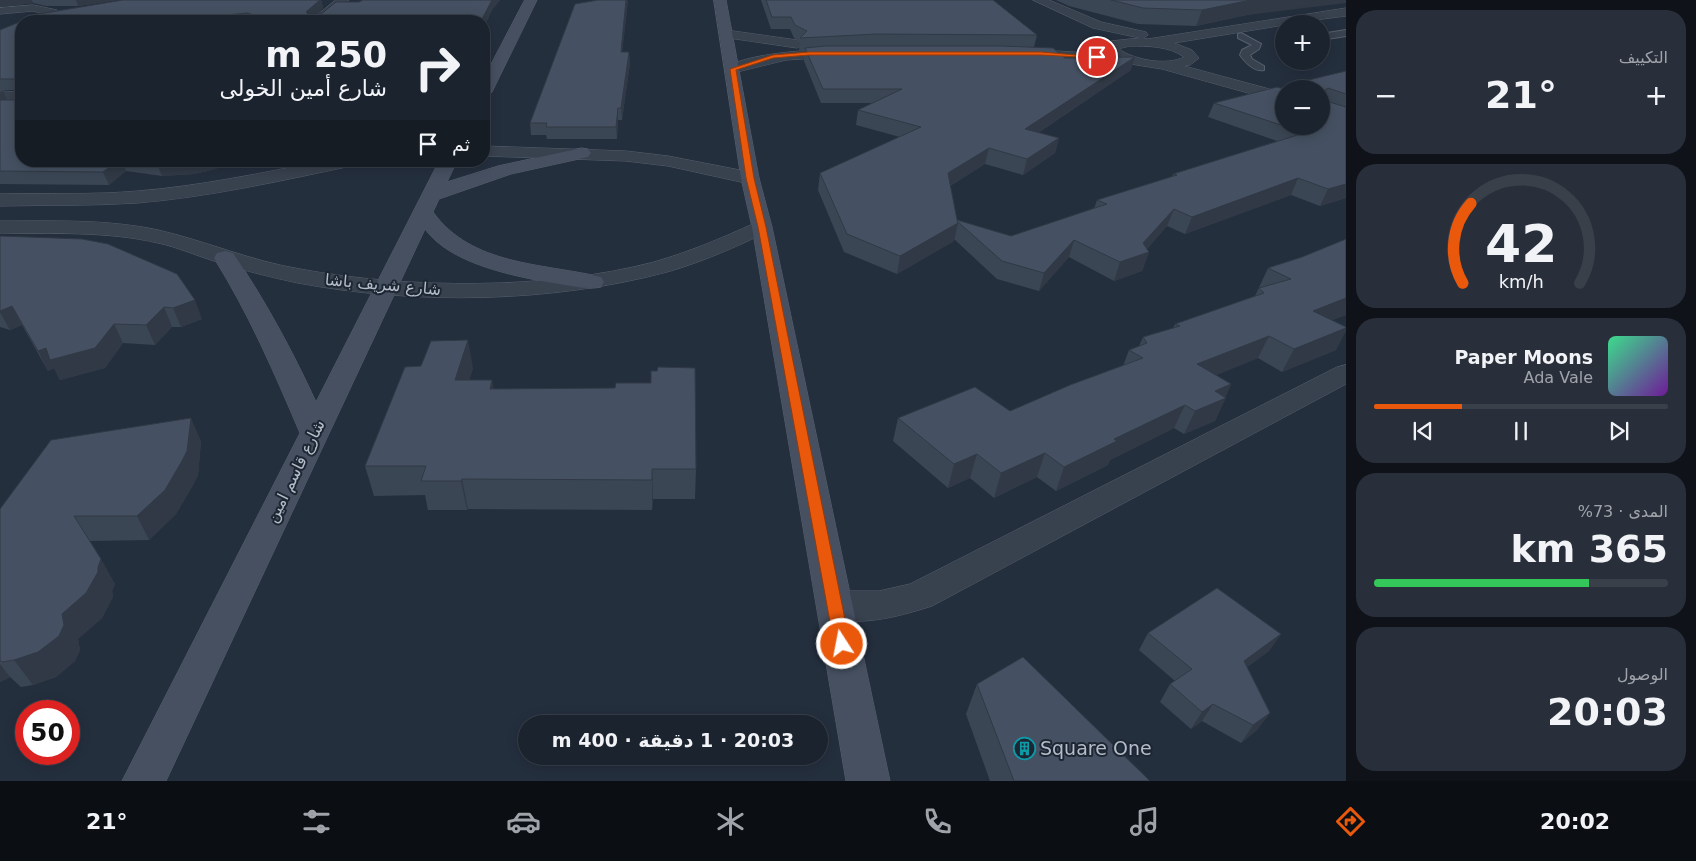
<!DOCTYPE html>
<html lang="ar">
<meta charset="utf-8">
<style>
:root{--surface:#1b232e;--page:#282f3a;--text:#f1f3f6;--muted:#a0a4aa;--line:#39404a;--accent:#ea580c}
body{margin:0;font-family:"DejaVu Sans",Cairo,sans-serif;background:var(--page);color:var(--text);direction:rtl;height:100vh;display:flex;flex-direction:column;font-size:19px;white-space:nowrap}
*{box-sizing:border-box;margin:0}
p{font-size:16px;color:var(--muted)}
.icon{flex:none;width:28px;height:28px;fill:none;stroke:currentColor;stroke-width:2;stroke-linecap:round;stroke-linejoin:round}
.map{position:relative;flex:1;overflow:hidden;direction:ltr}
.drawer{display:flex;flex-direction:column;gap:10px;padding:10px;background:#0f1319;width:350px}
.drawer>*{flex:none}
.top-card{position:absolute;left:15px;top:15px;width:475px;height:152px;border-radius:20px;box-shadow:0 2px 12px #0003,0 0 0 1px var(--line);direction:rtl;background:#1b232e;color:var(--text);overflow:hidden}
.buttons{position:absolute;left:1275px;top:15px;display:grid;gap:10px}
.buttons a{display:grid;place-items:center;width:55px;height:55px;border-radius:50%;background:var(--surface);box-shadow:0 2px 12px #0003,0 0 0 1px var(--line);font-size:25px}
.speed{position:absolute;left:15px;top:700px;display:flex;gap:10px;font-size:25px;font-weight:700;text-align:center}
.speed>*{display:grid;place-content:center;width:65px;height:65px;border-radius:50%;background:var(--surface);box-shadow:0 2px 12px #0003,0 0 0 1px var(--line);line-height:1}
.speed .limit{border:8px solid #d22;background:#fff;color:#111}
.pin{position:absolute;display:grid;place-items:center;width:42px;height:42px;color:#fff;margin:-21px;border:2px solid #fff;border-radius:50%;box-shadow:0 1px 5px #0007}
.me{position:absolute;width:55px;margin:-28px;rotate:349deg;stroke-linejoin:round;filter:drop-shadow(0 0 4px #0008)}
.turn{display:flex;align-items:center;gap:18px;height:105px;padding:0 20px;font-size:22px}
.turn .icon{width:65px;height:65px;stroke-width:2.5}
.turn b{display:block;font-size:35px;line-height:42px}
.then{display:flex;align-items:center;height:48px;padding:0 20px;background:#0003;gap:10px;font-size:19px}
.big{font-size:38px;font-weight:800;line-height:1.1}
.drawer .card{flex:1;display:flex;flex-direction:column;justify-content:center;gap:8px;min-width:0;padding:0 18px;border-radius:20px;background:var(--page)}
.drawer .dial{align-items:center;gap:0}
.dial svg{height:130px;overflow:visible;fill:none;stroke:var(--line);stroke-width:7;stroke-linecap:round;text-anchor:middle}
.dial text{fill:var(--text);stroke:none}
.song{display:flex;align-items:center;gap:15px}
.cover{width:60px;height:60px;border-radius:8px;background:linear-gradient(135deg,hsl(150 70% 55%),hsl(280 70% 35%))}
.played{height:5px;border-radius:2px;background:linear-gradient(90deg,var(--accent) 30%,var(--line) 30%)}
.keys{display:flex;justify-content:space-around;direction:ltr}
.heat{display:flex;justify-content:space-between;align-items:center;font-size:28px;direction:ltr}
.charge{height:8px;border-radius:4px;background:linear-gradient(90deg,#34c759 73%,var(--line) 0)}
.trip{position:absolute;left:518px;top:715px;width:310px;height:50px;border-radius:25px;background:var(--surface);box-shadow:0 2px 12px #0003,0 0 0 1px var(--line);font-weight:800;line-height:50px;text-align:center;direction:rtl}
.menu{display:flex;height:80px;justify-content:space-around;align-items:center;background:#0b0e12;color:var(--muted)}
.menu .icon{width:35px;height:35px}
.menu .current{color:var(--accent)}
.menu b{font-size:22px;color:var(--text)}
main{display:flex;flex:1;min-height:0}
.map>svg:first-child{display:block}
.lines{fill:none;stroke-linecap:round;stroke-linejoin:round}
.service-casing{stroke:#565f6c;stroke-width:2}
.minor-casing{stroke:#565f6c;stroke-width:1}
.secondary-casing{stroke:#565f6c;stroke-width:1}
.service{fill:#38414e;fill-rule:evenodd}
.minor{fill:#38414e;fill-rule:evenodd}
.secondary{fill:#465061;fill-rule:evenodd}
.wall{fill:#3b4654}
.shaded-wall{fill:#303945}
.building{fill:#455162;stroke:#303945}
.route{fill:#ea580c;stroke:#983908}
.labels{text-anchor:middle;stroke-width:4;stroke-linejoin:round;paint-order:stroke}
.street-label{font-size:16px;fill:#b4bcc9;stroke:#1d2633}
.near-poi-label{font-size:19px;fill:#b4bcc9;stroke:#1d2633;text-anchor:start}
</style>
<main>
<section class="drawer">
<div class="card"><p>التكييف</p>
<div class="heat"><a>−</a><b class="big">21°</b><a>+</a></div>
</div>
<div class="card dial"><svg viewBox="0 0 100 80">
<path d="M14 69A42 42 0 1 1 86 69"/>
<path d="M14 69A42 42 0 0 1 19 20" stroke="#ea580c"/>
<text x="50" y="56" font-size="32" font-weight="700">42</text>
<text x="50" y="72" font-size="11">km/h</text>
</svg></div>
<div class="card">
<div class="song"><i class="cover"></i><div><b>Paper Moons</b><p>Ada Vale</p></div></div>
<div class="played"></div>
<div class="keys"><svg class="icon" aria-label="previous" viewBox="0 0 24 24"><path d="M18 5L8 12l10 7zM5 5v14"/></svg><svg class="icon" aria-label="pause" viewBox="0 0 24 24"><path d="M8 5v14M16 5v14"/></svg><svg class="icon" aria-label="next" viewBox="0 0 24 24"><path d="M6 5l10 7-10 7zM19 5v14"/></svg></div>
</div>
<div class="card"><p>المدى · 73%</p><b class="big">365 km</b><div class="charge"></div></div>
<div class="card"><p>الوصول</p><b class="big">20:03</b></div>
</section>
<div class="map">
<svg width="1346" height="781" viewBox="0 0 1346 781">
<rect width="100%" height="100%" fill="#242f3e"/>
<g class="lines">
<defs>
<path id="service" d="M 1346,30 L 1346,36 L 1321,40 L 1321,34 Z
M 1241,33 L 1261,44 L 1259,49 L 1250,55 L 1252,59 L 1264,66 L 1264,70 C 1254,72 1246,63 1240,55 L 1242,50 L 1252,45 L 1238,38 L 1238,34 Z"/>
<path id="minor" d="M 336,0 L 349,0 L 323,21 L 310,21 Z
M 1033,0 L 1049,0 L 1101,22 L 1146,32 L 1148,35 L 1143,38 L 1148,39 L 1346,8 L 1346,16 L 1284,24 L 1284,25 L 1174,43 L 1192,50 L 1199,58 L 1190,65 L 1184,66 L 1284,93 L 1284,103 L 1162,69 L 1131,64 L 1017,56 L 1015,53 L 1022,49 L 1108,54 L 1104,50 L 1111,41 L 1140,38 L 1093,28 ZM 1130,46 C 1148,46 1169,46 1184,57 C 1167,66 1134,60 1119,49 Z
M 33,5 L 57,10 L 59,12 C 50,23 40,21 27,21 L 29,18 L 44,14 L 33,11 L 0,14 L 0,8 Z
M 726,30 L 797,40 L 804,44 L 797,48 L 722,37 L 720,34 L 722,31 Z
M 842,49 L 849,53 L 847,56 L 786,60 L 733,73 L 726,69 C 739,53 820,49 842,49 Z
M 0,91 L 21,92 L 21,100 L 0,101 Z
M 484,146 L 626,151 L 668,156 L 750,172 L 757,174 L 759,178 L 757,182 L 750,184 L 668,166 L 626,161 L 484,156 Z
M 323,161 L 360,161 L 357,165 L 351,166 C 280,181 209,197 137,203 C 92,206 46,205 0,206 L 0,194 C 46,193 92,195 138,191 C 200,186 261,173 323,161 Z
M 0,221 C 52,221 107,219 158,230 C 206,241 251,261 300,269 C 407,289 548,290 654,262 C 689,252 722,238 755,223 L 762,221 L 769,223 L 772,227 L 769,231 C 736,247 702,262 667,272 C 551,303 416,305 298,283 C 270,277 241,270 214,261 C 195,255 177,247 158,243 C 107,231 52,234 0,233 Z
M 1346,365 L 1346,384 L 932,606 C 897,617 858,628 822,616 L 817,606 L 822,596 L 835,591 L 879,591 L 910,584 L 1337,367 Z"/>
<path id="secondary" d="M 525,0 L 537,0 L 492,92 L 489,95 L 484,96 L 484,78 Z
M 714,0 L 726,0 L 759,178 L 772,227 L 890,781 L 846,781 L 752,227 L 741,178 Z
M 582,148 L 588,149 L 591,153 L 588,157 L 511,174 L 439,199 L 433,212 C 472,266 542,263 601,277 L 604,282 L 601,287 C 587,290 573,286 559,284 C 518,277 451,265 425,229 L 166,781 L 122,781 L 300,433 C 274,372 249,314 214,258 L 217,253 L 225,251 L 233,253 C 265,300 292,350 316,402 L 439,161 L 457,161 L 447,182 L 498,166 Z"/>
</defs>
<use href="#service" class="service-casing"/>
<use href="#minor" class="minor-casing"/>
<use href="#secondary" class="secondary-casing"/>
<use href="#service" class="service"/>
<use href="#minor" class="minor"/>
<use href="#secondary" class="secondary"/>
</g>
<path class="wall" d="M 0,0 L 119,0 L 78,6 L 46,6 L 33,3 L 0,7 Z
M 123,0 L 321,0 L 323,8 L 317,14 L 321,14 L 336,2 L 359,2 L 363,0 L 500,0 L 492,10 L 484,27 L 484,21 L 21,21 L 21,92 L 20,90 L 0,90 L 0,30 L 39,14 Z
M 598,0 L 628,0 L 622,52 L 629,52 L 630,63 L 622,120 L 618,120 L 617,139 L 547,139 L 546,135 L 531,135 L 530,123 Z
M 761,0 L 993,0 L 1037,35 L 1034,47 L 1065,58 L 1131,70 L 1038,133 L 1059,138 L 1055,153 L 1023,175 L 985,164 L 950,186 L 957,220 L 1011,236 L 1094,209 L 1097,200 L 1172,177 L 1173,174 L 1277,141 L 1208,117 L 1214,103 L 1284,126 L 1321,89 L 1290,89 L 1292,84 L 1346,71 L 1346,198 L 1320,206 L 1291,195 L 1185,234 L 1167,226 L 1147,249 L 1149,252 L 1142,271 L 1114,281 L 1069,257 L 1039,291 L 997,279 L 954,239 L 954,241 L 897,274 L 844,252 L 818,190 L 820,173 L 900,137 L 856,125 L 858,110 L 873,103 L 821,103 L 804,61 L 804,50 L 799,51 L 800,41 L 794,38 L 790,29 L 771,29 Z
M 1056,0 L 1346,0 L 1247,15 L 1196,26 L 1138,24 L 1069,6 Z
M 0,91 L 21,161 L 226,161 L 216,169 L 194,174 L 162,176 L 126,171 L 109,185 L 0,184 Z
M 0,236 L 202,319 L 181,327 L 172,327 L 155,345 L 123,343 L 105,368 L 60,380 L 54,368 L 48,371 L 22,325 L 10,330 L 0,327 Z
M 1302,257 L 1346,315 L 1332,320 L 1336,350 L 1282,372 L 1258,358 L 1216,375 L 1231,384 L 1215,421 L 1184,434 L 1174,428 L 1110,460 L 1108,465 L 1056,491 L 1037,477 L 994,498 L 970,478 L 948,488 L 893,441 L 898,418 L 1010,411 L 1123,366 L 1129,350 L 1139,346 L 1143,337 L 1173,328 L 1175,324 L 1255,296 L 1268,268 Z
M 473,368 L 469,380 L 492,380 L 493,388 L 696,469 L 695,499 L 653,499 L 652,510 L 468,509 L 467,510 L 428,510 L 425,495 L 374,496 L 365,466 Z
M 201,441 L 198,475 L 193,485 L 176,514 L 149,540 L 89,541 L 115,584 L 112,591 L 113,597 L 102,618 L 78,639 L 80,650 L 75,661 L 56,677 L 33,685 L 21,687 L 10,677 L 0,682 L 0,509 Z
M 1148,633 L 1281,634 L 1269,651 L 1247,667 L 1270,713 L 1257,730 L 1241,743 L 1202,721 L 1191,729 L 1160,702 L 1170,684 L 1175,681 L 1139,650 Z
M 977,684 L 1150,781 L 990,781 L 966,714 Z"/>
<path class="shaded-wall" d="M 0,0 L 32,0 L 33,3 L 0,7 Z
M 76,0 L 119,0 L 78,6 Z
M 320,0 L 321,0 L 323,8 L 308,21 L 306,12 Z
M 492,0 L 500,0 L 492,10 L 484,27 L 484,21 L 481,21 Z
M 626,0 L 628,0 L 621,63 L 621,52 Z
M 1251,0 L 1346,0 L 1346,3 L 1247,15 L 1196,26 L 1202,10 Z
M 248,13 L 250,21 L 175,21 L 182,19 Z
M 629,52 L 630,63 L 622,120 L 621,108 Z
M 1135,57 L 1131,70 L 1021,144 L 1025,129 Z
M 21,83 L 21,92 L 18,85 Z
M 3,91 L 8,102 L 0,106 L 0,93 Z
M 618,108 L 618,120 L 617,139 L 616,127 Z
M 1059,138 L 1055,153 L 1023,175 L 1027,159 Z
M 989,148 L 985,164 L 944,189 L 948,173 Z
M 117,161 L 123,161 L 126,171 L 109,185 L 103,172 Z
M 190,161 L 226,161 L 216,169 L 194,174 L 162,176 L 157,164 Z
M 1298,178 L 1291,195 L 1185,234 L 1192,217 Z
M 1346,184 L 1346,198 L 1320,206 L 1328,189 Z
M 1174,209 L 1167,226 L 1142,255 L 1149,252 L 1142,271 L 1114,281 L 1120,262 L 1143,243 Z
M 958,223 L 954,241 L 897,274 L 900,256 Z
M 1074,240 L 1069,257 L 1039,291 L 1044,273 Z
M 1346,298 L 1346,315 L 1301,332 L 1313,311 Z
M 195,300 L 202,319 L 181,327 L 173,308 Z
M 12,306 L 22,325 L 10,330 L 0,312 L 0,311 Z
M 164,307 L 172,327 L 155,345 L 146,325 Z
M 114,324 L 123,343 L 105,368 L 60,380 L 54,368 L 48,371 L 38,351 Z
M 1346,328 L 1346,331 L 1336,350 L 1282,372 L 1294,349 Z
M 1269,336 L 1258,358 L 1187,387 L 1197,364 Z
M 468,340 L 473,368 L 461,409 L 455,380 Z
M 492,380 L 496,408 L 490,389 Z
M 1231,384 L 1225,399 L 1226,398 L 1215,421 L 1184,434 L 1195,411 L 1215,391 Z
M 1185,405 L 1174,428 L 1110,460 L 1108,465 L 1056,491 L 1064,467 L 1114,439 Z
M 191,418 L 201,441 L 198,475 L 193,485 L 176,514 L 149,540 L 137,516 Z
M 1045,453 L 1037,477 L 994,498 L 1001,473 Z
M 977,454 L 970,478 L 948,488 L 954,464 Z
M 652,469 L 653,499 L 652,510 Z
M 462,479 L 468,509 L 467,510 L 461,481 Z
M 101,559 L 115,584 L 112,591 L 113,597 L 102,618 L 78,639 L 80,650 L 75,661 L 56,677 L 33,685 L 14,660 L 62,614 L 98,567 Z
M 1281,634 L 1269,651 L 1233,678 L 1244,661 Z
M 0,664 L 10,677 L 0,682 Z
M 1213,704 L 1202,721 L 1191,729 L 1202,712 Z
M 1270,713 L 1257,730 L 1241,743 L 1253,725 Z"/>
<path class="building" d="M 123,0 L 320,0 L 306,12 L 308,14 L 321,14 L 336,2 L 359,2 L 363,0 L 492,0 L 481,21 L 269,21 L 248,13 L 182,19 L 175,21 L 21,21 L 21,83 L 18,85 L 16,79 L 0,79 L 0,30 L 39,14 Z
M 598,0 L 626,0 L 621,52 L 629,52 L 621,108 L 618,108 L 616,127 L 546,127 L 547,123 L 530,123 L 575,4 Z
M 766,0 L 993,0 L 1037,35 L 876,34 L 800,38 L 807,31 L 795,25 L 791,17 L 772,17 Z
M 1111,0 L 1251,0 L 1202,10 L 1143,8 Z
M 825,46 L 1001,46 L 1053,48 L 1065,58 L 1135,57 L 1025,129 L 1059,138 L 1027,159 L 989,148 L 948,173 L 957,220 L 1011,236 L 1107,204 L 1097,200 L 1177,175 L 1173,174 L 1304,133 L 1285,126 L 1321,126 L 1321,89 L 1291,89 L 1292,84 L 1346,71 L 1346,94 L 1328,88 L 1325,90 L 1326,101 L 1346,107 L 1346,184 L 1328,189 L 1298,178 L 1192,217 L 1174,209 L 1143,243 L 1149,252 L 1120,262 L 1074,240 L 1044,273 L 1002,261 L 957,221 L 958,223 L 900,256 L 847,234 L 820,173 L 921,127 L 858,110 L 902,89 L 823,89 L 805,48 Z
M 1277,87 L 1284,89 L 1284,126 L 1214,103 Z
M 0,100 L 21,100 L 21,161 L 117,161 L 103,172 L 0,171 Z
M 143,161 L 190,161 L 157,164 Z
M 0,236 L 82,239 L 108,244 L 177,274 L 195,300 L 173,308 L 164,307 L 146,325 L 114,324 L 95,348 L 50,360 L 46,348 L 38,351 L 12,306 L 0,311 Z
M 1346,239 L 1346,298 L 1313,311 L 1346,327 L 1346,328 L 1294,349 L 1269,336 L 1197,364 L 1231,384 L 1215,391 L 1226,398 L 1195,411 L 1185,405 L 1114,439 L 1117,441 L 1064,467 L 1045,453 L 1001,473 L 977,454 L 954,464 L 898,418 L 975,387 L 1010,411 L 1070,385 L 1143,358 L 1129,350 L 1147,343 L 1143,337 L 1180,326 L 1175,324 L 1264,293 L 1259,288 L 1291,279 L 1268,268 L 1302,257 Z
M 468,340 L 455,380 L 492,380 L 490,389 L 615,388 L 616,383 L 651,383 L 651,371 L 657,371 L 658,367 L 695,368 L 696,469 L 652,469 L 652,480 L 462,479 L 461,481 L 421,481 L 426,466 L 365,466 L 405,367 L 421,366 L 431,341 Z
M 191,418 L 187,451 L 182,461 L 165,490 L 137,516 L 74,516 L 101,559 L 98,567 L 98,572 L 86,593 L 62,614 L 64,625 L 59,636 L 38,652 L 14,660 L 2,662 L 0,660 L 0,509 L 51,440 Z
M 1217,588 L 1281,634 L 1244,661 L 1270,713 L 1253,725 L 1213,704 L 1202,712 L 1170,684 L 1192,669 L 1148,633 Z
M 1023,657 L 1150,781 L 1014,781 L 977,684 Z"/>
<path class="route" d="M 809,52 L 1041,52 L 1100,57 L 1097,58 L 1041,55 L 809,55 L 773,58 L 736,70 L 754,178 L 766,227 L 850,644 L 847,649 L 842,651 L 836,649 L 834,644 L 758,227 L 746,178 L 730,69 L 773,55 Z"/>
<defs>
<symbol id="building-ring" viewBox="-11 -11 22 22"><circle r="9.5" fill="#1d2633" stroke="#0f9aa8" stroke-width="1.5"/><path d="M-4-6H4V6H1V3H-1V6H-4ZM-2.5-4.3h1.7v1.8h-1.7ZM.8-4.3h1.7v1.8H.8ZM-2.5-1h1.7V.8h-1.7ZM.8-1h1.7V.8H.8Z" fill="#0f9aa8"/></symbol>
</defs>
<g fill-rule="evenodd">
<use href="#building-ring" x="1012" y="736" width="25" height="25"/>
</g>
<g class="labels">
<g class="street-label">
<text transform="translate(383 284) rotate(5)" y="6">شارع شريف باشا</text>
<text transform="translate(295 471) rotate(-64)" y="6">شارع قاسم امين</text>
</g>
<g class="near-poi-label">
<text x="1040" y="755">Square One</text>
</g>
</g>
</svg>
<div class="buttons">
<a>+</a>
<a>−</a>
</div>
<div class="speed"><div class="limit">50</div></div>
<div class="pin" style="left:1097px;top:57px;background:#d93025"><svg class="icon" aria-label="arrive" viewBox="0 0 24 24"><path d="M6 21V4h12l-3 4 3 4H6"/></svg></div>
<svg class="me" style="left:842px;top:644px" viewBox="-20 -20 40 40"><circle r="17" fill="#ea580c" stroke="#fff" stroke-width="3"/><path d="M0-11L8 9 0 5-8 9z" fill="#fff"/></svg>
<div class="trip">20:03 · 1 دقيقة · 400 m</div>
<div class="top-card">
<div class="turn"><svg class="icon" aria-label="right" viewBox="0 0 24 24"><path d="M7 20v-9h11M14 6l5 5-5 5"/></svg><div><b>250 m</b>شارع أمين الخولى</div></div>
<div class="then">ثم<svg class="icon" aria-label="arrive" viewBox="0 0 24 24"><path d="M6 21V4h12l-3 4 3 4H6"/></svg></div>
</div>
</div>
</main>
<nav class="menu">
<b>20:02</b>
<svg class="icon current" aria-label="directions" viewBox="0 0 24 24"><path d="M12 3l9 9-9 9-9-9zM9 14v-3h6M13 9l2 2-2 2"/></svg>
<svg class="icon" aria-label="music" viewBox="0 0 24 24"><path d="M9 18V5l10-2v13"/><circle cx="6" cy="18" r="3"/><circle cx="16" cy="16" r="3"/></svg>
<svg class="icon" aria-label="phone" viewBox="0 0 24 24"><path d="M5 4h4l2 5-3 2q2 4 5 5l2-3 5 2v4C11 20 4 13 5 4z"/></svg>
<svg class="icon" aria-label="climate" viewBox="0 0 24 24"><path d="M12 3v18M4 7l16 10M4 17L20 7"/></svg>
<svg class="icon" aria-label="car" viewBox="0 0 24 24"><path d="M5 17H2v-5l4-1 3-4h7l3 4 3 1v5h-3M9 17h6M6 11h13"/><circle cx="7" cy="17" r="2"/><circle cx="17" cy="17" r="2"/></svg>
<svg class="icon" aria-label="filters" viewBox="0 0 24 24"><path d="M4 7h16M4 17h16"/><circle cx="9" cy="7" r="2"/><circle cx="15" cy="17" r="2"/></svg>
<b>21°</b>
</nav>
